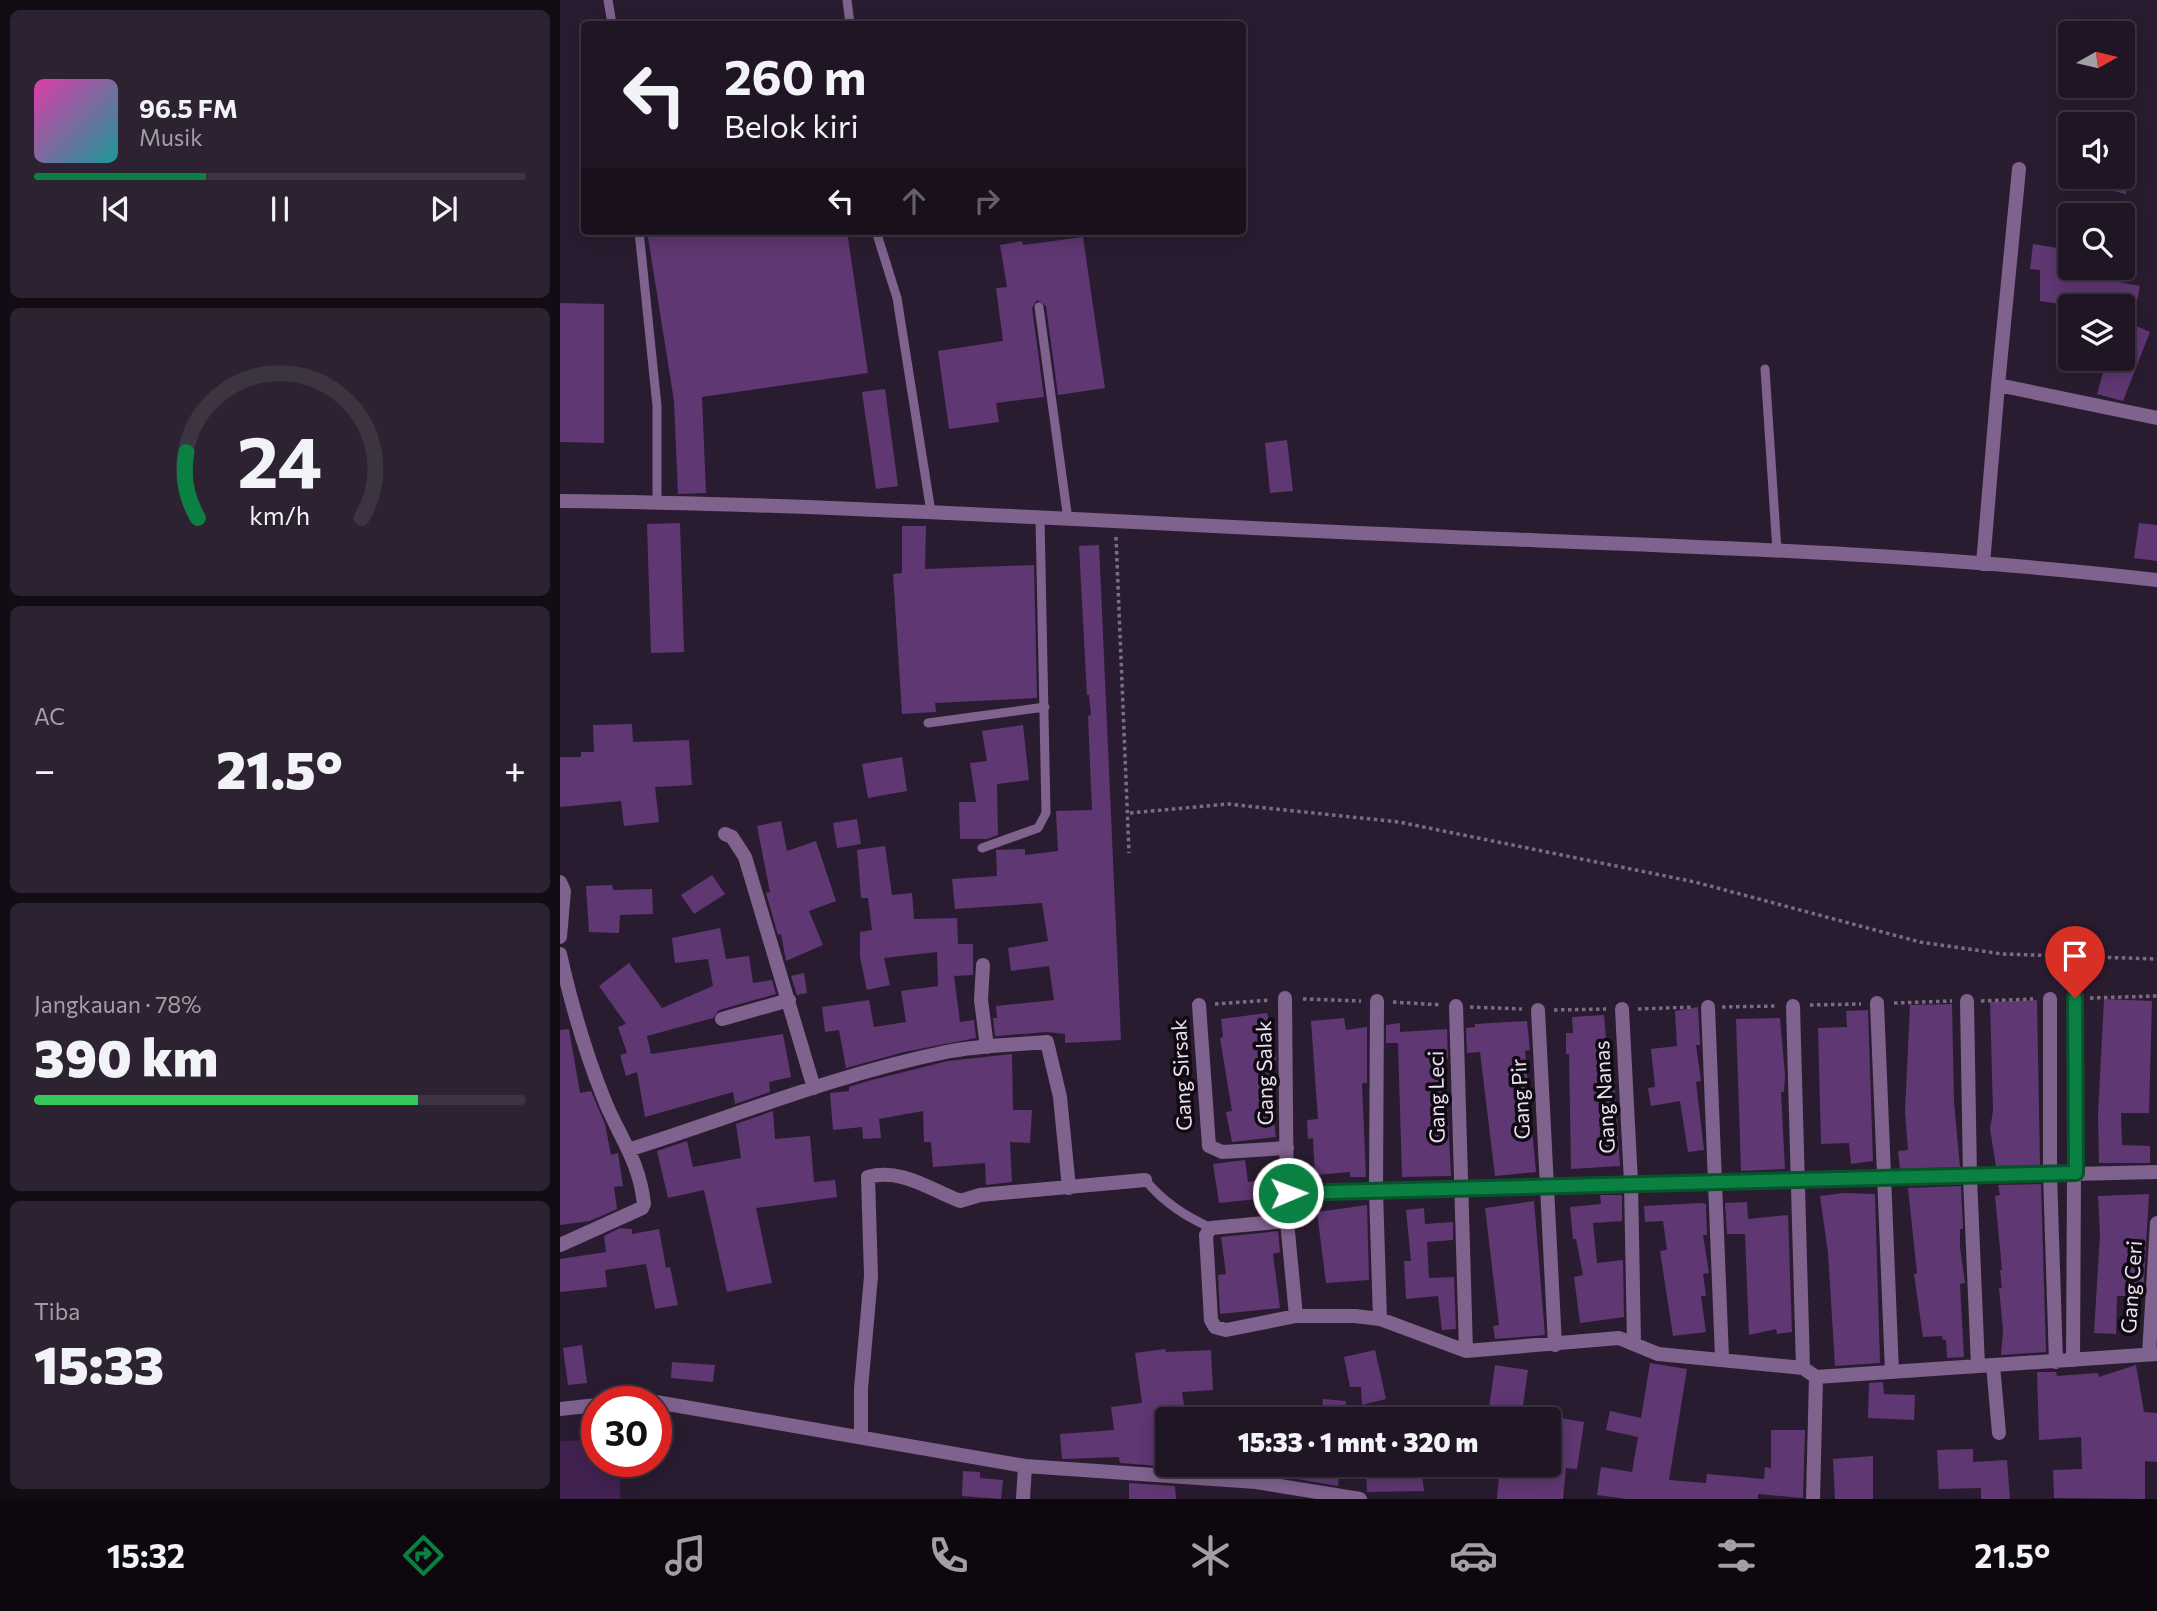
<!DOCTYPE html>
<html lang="id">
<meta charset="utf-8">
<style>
:root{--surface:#201524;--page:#2d2231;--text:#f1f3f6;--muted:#a29fa6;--line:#3d3441;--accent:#0b8043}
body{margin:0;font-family:Commissioner,sans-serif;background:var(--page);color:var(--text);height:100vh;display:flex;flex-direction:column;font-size:26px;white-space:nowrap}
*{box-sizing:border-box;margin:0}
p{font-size:23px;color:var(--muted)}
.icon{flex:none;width:38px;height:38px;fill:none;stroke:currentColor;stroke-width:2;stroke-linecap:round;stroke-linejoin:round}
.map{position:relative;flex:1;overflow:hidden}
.details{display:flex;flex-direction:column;gap:10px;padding:10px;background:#120c14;width:560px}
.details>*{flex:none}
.top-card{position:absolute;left:21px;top:21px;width:665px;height:214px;border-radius:7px;box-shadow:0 4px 18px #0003,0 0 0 2px var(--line);background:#201524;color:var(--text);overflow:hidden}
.needle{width:46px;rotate:82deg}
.controls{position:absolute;left:1498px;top:21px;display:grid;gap:14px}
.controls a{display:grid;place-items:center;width:77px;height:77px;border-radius:7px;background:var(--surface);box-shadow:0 4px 18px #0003,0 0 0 2px var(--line);font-size:35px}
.speed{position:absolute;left:21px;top:1386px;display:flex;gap:14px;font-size:35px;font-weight:700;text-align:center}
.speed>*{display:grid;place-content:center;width:91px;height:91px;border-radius:50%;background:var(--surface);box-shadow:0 4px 18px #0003,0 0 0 2px var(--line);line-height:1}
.speed .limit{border:10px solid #d22;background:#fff;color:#111}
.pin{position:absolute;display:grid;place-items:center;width:60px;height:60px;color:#fff;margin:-72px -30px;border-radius:50% 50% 50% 0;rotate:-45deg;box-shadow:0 0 7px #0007}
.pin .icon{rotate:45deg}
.me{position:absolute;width:77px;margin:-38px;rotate:89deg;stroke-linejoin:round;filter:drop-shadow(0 0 5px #0008)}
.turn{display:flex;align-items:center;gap:24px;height:147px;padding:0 28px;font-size:32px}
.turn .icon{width:91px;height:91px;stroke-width:2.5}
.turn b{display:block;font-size:49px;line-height:60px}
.lanes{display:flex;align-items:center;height:66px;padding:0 28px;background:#0003;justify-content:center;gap:35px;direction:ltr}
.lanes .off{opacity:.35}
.big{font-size:52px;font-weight:800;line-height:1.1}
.details .widget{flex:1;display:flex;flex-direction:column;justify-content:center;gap:10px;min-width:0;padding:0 24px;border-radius:10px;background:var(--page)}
.details .dial{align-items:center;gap:0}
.dial svg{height:182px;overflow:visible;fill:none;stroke:var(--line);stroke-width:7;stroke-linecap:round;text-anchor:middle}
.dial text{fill:var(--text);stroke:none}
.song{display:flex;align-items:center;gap:21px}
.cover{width:84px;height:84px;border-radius:10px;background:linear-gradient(135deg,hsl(320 70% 55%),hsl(180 70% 35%))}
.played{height:7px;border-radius:4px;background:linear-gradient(90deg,var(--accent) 35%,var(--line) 35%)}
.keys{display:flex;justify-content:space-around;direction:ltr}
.heat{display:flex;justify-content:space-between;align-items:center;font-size:38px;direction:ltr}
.charge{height:10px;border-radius:5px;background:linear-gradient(90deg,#34c759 78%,var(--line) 0)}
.trip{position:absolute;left:595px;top:1407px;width:406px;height:70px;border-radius:7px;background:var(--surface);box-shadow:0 4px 18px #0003,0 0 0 2px var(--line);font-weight:800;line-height:70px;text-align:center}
.tabs{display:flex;height:112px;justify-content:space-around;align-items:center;background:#0d080e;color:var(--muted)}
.tabs .icon{width:49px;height:49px}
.tabs .active{color:var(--accent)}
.tabs b{font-size:32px;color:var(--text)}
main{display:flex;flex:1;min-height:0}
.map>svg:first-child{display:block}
.green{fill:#412250}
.building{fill:#5f3773}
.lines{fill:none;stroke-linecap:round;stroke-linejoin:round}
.path{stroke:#796d7f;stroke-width:3.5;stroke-dasharray:3.5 3.5;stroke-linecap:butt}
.service{stroke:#7f628e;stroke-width:9}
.minor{stroke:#7f628e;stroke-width:14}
.route-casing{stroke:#07532c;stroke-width:18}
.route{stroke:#0b8043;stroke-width:12}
.labels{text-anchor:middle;stroke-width:7;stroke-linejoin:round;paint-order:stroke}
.street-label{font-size:21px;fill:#e9e0ee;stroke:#0f0912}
</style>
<main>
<section class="details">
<div class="widget">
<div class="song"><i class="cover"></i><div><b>96.5 FM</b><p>Musik</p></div></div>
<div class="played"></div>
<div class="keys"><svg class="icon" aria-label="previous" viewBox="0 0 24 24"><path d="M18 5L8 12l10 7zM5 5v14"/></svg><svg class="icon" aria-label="pause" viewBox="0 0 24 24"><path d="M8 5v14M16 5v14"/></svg><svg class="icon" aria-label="next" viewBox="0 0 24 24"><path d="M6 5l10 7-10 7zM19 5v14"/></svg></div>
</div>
<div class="widget dial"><svg viewBox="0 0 100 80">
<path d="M14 69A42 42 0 1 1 86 69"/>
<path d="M14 69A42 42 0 0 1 9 40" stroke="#0b8043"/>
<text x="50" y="56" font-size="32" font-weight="700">24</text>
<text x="50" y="72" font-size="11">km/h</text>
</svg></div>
<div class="widget"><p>AC</p>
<div class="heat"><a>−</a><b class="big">21.5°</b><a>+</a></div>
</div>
<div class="widget"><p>Jangkauan · 78%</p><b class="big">390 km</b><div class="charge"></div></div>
<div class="widget"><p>Tiba</p><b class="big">15:33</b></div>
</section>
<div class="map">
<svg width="1597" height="1499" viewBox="0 0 1597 1499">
<rect width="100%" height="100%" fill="#2a1c30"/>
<path class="green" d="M 37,1440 L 37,1461 L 60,1461 L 60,1499 L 0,1499 L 0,1441 Z"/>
<path class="building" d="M 1519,177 L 1568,177 L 1566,194 L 1518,183 Z
M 87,231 L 287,231 L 308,373 L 142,397 L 146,493 L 118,494 L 114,401 Z
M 523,237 L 545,388 L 498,395 L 486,306 L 477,300 L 472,308 L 484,397 L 436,403 L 439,422 L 389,429 L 378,351 L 443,341 L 436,288 L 447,287 L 440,245 L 462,241 L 463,245 Z
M 1473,244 L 1510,250 L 1510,268 L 1560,268 L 1559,282 L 1580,286 L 1576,306 L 1514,306 L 1480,301 L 1480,270 L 1470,269 Z
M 0,303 L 44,304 L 44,443 L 0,442 Z
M 1563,320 L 1590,332 L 1563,401 L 1537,394 L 1547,359 L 1563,359 Z
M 325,389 L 338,486 L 316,489 L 302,392 Z
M 727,440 L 733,491 L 710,493 L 705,443 Z
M 120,523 L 124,652 L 91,653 L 87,524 Z
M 1579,523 L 1597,525 L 1597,561 L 1574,558 Z
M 342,526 L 366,526 L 365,569 L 474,565 L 477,698 L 375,703 L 376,712 L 342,714 L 333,574 L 342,573 Z
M 539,545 L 561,1040 L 505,1043 L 505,1034 L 487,1032 L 435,1036 L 433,1018 L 437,1018 L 436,1006 L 494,1000 L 489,966 L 451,971 L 448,948 L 488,941 L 482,903 L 395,909 L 392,879 L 437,876 L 436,850 L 465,849 L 465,855 L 498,851 L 496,811 L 532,810 L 528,716 L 531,715 L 529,695 L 527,695 L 519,546 Z
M 72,724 L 73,742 L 129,740 L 132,785 L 95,787 L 99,822 L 64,826 L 61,801 L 0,807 L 0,757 L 21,757 L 21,752 L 34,752 L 33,725 Z
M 463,725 L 469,780 L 437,784 L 438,835 L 427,839 L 400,839 L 399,802 L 416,802 L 410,763 L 427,761 L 422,731 Z
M 342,757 L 347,791 L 308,798 L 302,764 Z
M 297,819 L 301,844 L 277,848 L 273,823 Z
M 221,821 L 227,851 L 256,841 L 276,901 L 249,911 L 263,945 L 226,961 L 221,934 L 218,935 L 206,893 L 210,892 L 197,826 Z
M 325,846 L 332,895 L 352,893 L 354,919 L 397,918 L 398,944 L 413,944 L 413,975 L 394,976 L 400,1022 L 414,1020 L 416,1038 L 344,1052 L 286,1068 L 279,1030 L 265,1032 L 262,1007 L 309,1000 L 314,1027 L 346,1022 L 341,991 L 378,986 L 377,952 L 324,958 L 330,985 L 307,990 L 300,957 L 300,932 L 312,930 L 308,898 L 301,898 L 297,850 Z
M 152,875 L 165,894 L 134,914 L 121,895 Z
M 52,885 L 53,890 L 92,889 L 93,914 L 60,915 L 59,933 L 29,932 L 26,886 Z
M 160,928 L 166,959 L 189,956 L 193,983 L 212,980 L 216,994 L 159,1010 L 153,1018 L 87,1036 L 91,1054 L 223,1034 L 231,1077 L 209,1082 L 210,1092 L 175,1104 L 173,1092 L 85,1117 L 77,1072 L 66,1076 L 60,1055 L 67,1053 L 58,1027 L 66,1024 L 39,986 L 69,963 L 102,1008 L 153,986 L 148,959 L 115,963 L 112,938 Z
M 244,973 L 247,993 L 237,995 L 231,976 Z
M 1544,999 L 1592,1001 L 1589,1113 L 1561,1113 L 1562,1145 L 1590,1146 L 1590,1163 L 1539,1163 L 1538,1115 Z
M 1477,1000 L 1480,1165 L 1436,1166 L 1430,1129 L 1433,1111 L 1430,1002 Z
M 1392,1004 L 1394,1102 L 1400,1167 L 1340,1169 L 1338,1151 L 1348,1150 L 1345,1112 L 1350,1005 Z
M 1138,1007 L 1140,1045 L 1136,1045 L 1141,1081 L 1136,1082 L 1144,1150 L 1128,1152 L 1120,1101 L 1091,1106 L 1088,1088 L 1095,1087 L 1091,1049 L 1117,1046 L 1115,1011 Z
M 1308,1010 L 1313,1161 L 1291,1164 L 1289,1143 L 1261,1144 L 1258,1028 L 1287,1027 L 1286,1011 Z
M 707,1013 L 716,1056 L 716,1060 L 711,1060 L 716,1098 L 711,1098 L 716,1137 L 672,1142 L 666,1112 L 672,1111 L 660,1038 L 663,1037 L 661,1019 Z
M 1044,1015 L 1047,1049 L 1054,1073 L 1060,1166 L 1011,1169 L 1009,1054 L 1006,1054 L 1006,1033 L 1013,1033 L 1012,1017 Z
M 784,1018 L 786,1030 L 807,1027 L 807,1083 L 802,1083 L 806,1177 L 790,1177 L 790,1172 L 755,1175 L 753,1138 L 748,1139 L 747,1120 L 758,1119 L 751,1021 Z
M 1220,1018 L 1225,1075 L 1224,1092 L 1221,1092 L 1225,1169 L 1181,1171 L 1176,1019 Z
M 967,1021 L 970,1050 L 965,1051 L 976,1172 L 935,1176 L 920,1052 L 907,1053 L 906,1028 L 915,1027 L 915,1024 Z
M 840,1023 L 840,1032 L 887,1029 L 888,1059 L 885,1059 L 891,1176 L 842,1177 L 838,1043 L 826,1043 L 826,1025 Z
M 9,1029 L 20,1093 L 31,1091 L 45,1124 L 51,1155 L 58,1153 L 63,1186 L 54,1187 L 57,1209 L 30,1221 L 0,1225 L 0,1030 Z
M 452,1054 L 453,1110 L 472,1110 L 470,1143 L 450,1142 L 452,1182 L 426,1185 L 425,1163 L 373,1167 L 371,1142 L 364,1142 L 363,1111 L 319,1119 L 321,1138 L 303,1139 L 302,1127 L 273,1130 L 270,1093 L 289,1091 L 289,1087 L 308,1081 L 388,1061 Z
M 213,1111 L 215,1139 L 250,1136 L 254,1182 L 275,1180 L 277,1197 L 196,1208 L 212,1283 L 167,1292 L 144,1190 L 108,1198 L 97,1151 L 127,1141 L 133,1167 L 181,1158 L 176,1124 Z
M 685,1160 L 688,1182 L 717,1177 L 717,1197 L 659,1203 L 653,1164 Z
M 1481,1184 L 1486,1352 L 1441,1355 L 1443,1330 L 1439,1288 L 1442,1288 L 1440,1270 L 1442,1270 L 1435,1196 L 1440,1195 L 1438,1185 Z
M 1401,1186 L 1403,1229 L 1400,1229 L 1400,1247 L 1405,1283 L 1400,1284 L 1404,1357 L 1387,1358 L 1386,1340 L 1383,1340 L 1382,1336 L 1363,1337 L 1354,1274 L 1357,1273 L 1348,1188 Z
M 1284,1193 L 1315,1194 L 1320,1363 L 1275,1366 L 1268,1253 L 1260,1196 Z
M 1589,1194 L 1583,1296 L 1557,1296 L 1556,1334 L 1534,1333 L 1540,1234 L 1538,1196 Z
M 1040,1195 L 1062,1195 L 1062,1221 L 1033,1223 L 1037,1263 L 1063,1260 L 1064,1317 L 1020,1323 L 1014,1277 L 1023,1275 L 1016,1239 L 1013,1239 L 1010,1207 L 1041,1204 Z
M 974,1201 L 985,1335 L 935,1339 L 933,1326 L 939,1325 L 925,1208 Z
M 1187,1202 L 1188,1219 L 1228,1215 L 1232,1332 L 1217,1334 L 1216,1329 L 1189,1335 L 1185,1234 L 1167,1234 L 1165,1203 Z
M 1141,1203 L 1146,1204 L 1147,1235 L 1143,1235 L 1149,1273 L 1143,1274 L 1146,1296 L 1141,1296 L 1146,1332 L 1113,1336 L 1100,1251 L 1107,1250 L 1103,1221 L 1085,1222 L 1084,1206 Z
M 807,1205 L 809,1280 L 766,1283 L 757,1212 Z
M 864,1208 L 865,1224 L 893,1222 L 893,1240 L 867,1242 L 869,1278 L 894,1277 L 896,1329 L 882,1330 L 878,1296 L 846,1299 L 844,1261 L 851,1261 L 846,1210 Z
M 60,1228 L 72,1229 L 72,1234 L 99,1229 L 106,1268 L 110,1267 L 118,1305 L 95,1309 L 86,1264 L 45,1270 L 47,1287 L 0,1292 L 0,1259 L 46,1252 L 44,1236 Z
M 718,1231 L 720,1252 L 713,1254 L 720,1308 L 660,1314 L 658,1275 L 666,1274 L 661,1237 Z
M 22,1345 L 27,1383 L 8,1385 L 3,1348 Z
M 605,1349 L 606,1352 L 651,1350 L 653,1390 L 622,1392 L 626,1419 L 607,1419 L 607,1465 L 614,1467 L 560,1463 L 559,1457 L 502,1459 L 500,1434 L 554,1430 L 551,1407 L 582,1403 L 575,1353 Z
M 815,1350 L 826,1399 L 802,1405 L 801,1387 L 790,1387 L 784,1357 Z
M 112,1362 L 155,1365 L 153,1382 L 111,1378 Z
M 1090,1363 L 1127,1369 L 1109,1480 L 1146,1483 L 1147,1474 L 1204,1479 L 1205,1467 L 1211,1468 L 1211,1430 L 1245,1430 L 1243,1498 L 1198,1494 L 1198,1499 L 1067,1499 L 1037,1495 L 1041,1467 L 1072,1472 L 1078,1437 L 1046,1430 L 1050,1411 L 1081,1418 Z
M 935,1365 L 968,1370 L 962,1413 L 929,1408 Z
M 1576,1365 L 1584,1412 L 1597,1413 L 1597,1462 L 1585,1461 L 1585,1499 L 1494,1498 L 1493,1470 L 1522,1469 L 1521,1437 L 1479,1440 L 1477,1372 L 1496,1372 L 1497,1376 L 1538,1373 L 1539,1377 Z
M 1323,1382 L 1324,1394 L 1355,1395 L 1354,1420 L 1308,1418 L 1309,1383 Z
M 763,1399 L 786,1401 L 784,1419 L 761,1419 Z
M 989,1416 L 1024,1422 L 1017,1469 L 1006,1468 L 1003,1499 L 937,1499 L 940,1465 L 989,1465 Z
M 1413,1449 L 1413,1462 L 1447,1460 L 1450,1499 L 1421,1499 L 1421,1488 L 1379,1489 L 1377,1450 Z
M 1313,1456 L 1313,1499 L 1275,1499 L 1273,1459 Z
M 719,1465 L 780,1465 L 778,1486 L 719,1476 Z
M 806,1465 L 861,1465 L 864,1491 L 807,1492 Z
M 403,1471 L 420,1472 L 420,1478 L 443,1480 L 441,1499 L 402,1496 Z
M 569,1483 L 615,1486 L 616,1499 L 569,1499 Z"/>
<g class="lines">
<path class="path" d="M 556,537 L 569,853
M 570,813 L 668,804 L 839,822 L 1135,882 L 1360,942 L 1442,954 L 1597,959
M 1530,998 L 1597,996
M 743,999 L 801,1001
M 1421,1001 L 1473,999
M 833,1002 L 882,1005
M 1334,1003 L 1392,1001
M 655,1004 L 710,1000
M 1250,1005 L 1301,1004
M 910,1007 L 962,1009
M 1162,1007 L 1218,1006
M 1078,1009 L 1134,1007
M 994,1010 L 1046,1009"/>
<path class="service" d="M 48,0 L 52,24
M 287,0 L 290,24
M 79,231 L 97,406 L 97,502
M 316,231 L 337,298 L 371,512
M 479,307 L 508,520
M 1205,369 L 1217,551
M 368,723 L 485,707
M 422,848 L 478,828 L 486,813 L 480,518
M 585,1180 C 605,1203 623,1215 651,1228"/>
<path class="minor" d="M 1438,385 L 1459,169
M 0,501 C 289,504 578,524 867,536 C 1111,546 1355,552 1597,580
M 1423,564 L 1438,385 L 1597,418
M 165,834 L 172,837 L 185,857 L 254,1088
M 0,882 L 4,891 L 0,937
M 0,954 C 11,1003 25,1052 44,1099 C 59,1137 79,1159 84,1204 L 82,1208 L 0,1245
M 423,965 L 421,1000 L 427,1047
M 725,998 L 727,1221 L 736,1316
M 1490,999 L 1490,1174 L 1496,1362
M 817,1001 L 816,1191 L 820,1319
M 1407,1001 L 1410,1177 L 1418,1366
M 1317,1003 L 1332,1372
M 639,1005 L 649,1146 L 662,1152 L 727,1148
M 896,1006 L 906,1351
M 1233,1006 L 1243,1368
M 1148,1007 L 1162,1358
M 1062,1009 L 1071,1182 L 1074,1343
M 978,1010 L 995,1345
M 162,1019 L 229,1000
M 71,1149 C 175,1116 278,1074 386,1052 C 419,1045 454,1045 487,1042 L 500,1097 L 509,1188
M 728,1193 L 1597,1172
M 727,1221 L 651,1228 L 646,1235 L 651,1320 L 655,1327 L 666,1330 L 736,1316 L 795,1316 L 820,1319 L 906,1351 L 1059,1338 L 1098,1354 L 1243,1368 L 1256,1377 L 1597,1354
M 1589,1354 L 1597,1223
M 1513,1360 L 1515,998
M 1433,1365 L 1439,1433
M 62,1402 L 88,1402
M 96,1402 L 465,1466 L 696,1482 L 800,1499
M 0,1409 L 37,1405
M 301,1437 L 301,1389 L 311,1276 L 308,1177 C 341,1168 369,1189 400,1201 L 420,1195 L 585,1180
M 463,1499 L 465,1466
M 1253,1499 L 1256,1377"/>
</g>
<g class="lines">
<defs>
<path id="route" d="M 728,1193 L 1516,1173 L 1515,998"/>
</defs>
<use href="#route" class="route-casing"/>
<use href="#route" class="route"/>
</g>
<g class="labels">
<g class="street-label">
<text transform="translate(705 1073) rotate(-91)" y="7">Gang Salak</text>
<text transform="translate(622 1075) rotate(-93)" y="7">Gang Sirsak</text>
<text transform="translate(877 1097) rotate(-91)" y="7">Gang Leci</text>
<text transform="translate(1045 1097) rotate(-93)" y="7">Gang Nanas</text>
<text transform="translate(961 1099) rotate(-93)" y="7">Gang Pir</text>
<text transform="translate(1572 1287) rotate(-86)" y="7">Gang Ceri</text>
</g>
</g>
</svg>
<div class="controls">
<a><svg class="needle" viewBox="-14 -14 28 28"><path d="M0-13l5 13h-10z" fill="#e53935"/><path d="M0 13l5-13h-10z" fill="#a29fa6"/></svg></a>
<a><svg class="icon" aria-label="sound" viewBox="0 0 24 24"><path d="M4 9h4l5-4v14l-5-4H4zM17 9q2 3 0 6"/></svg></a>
<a><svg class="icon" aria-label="search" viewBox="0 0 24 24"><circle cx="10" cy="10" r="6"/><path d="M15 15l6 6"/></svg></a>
<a><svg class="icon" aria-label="layers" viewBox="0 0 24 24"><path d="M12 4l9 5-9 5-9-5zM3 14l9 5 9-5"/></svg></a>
</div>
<div class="speed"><div class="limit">30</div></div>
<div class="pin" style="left:1515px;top:998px;background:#d93025"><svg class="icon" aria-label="arrive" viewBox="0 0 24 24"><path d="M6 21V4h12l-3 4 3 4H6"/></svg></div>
<svg class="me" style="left:728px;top:1193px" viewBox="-20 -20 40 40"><circle r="17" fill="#0b8043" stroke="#fff" stroke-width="3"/><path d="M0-11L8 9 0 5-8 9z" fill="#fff"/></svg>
<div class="trip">15:33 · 1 mnt · 320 m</div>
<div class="top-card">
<div class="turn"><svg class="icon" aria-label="left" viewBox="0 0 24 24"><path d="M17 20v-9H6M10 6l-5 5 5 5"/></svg><div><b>260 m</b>Belok kiri</div></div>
<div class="lanes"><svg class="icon" aria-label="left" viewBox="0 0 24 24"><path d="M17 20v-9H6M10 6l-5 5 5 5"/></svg><svg class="icon off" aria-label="ahead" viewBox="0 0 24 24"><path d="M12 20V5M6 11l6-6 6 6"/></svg><svg class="icon off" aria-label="right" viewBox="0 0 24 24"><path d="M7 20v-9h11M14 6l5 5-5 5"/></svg></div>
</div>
</div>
</main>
<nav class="tabs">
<b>15:32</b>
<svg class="icon active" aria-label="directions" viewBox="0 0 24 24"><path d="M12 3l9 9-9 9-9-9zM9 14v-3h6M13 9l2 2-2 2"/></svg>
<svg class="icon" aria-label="music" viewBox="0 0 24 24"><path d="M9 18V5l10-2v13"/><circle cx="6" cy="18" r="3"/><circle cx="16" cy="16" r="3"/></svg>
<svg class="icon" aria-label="phone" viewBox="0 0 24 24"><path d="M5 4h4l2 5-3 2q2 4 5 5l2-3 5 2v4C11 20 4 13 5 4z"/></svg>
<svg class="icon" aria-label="climate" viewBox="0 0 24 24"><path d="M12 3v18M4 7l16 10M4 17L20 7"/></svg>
<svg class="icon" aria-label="car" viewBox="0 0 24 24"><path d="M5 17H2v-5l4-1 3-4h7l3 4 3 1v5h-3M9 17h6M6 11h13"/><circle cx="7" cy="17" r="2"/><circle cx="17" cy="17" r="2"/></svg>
<svg class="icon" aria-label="filters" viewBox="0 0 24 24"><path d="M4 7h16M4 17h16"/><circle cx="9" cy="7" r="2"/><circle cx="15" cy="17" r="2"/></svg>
<b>21.5°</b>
</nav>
